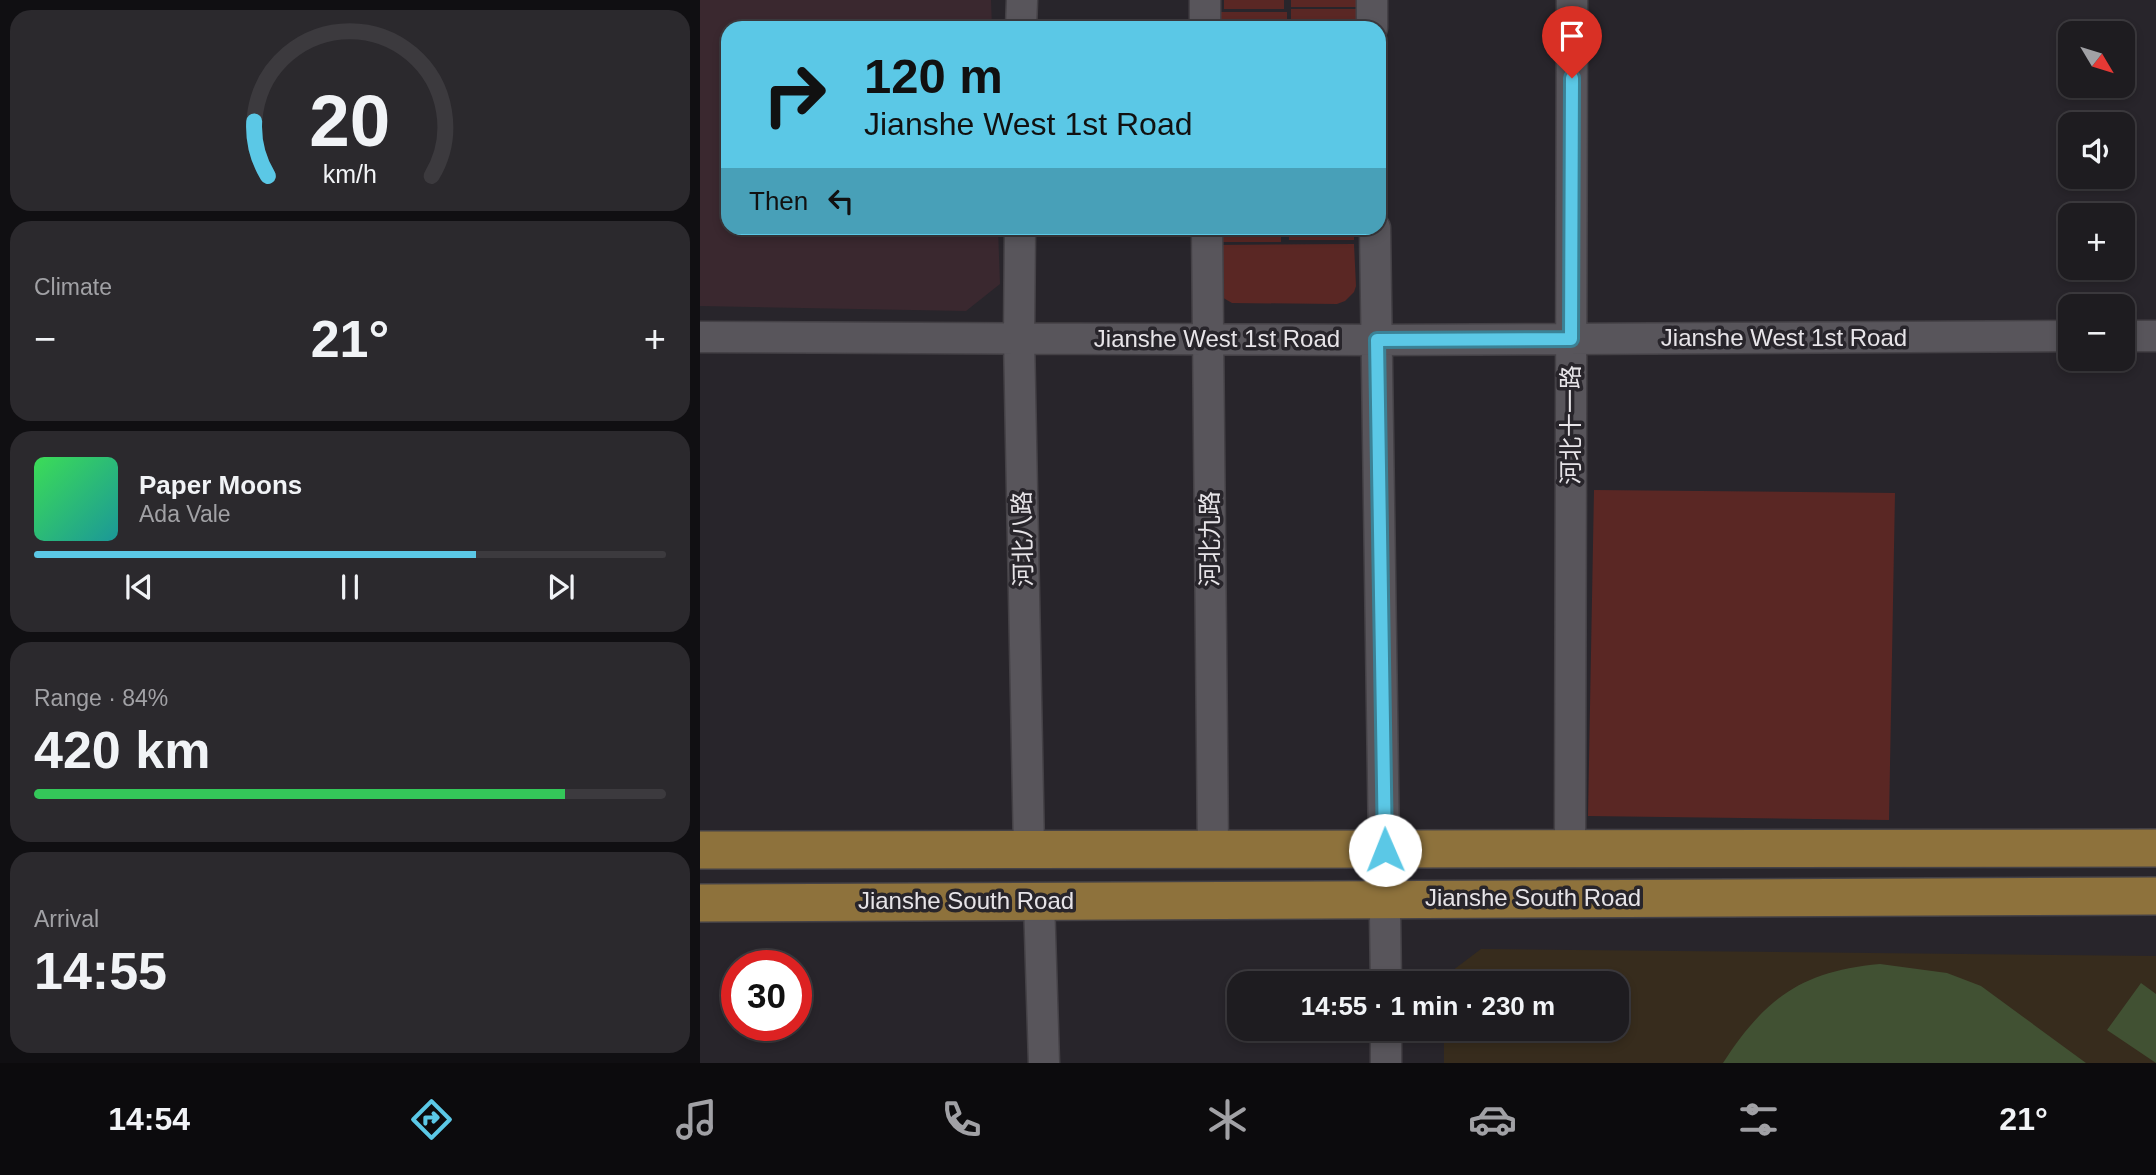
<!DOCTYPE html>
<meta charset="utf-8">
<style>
:root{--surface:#1e1c20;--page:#2b292d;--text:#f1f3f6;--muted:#a1a1a5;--line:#3c3a3e;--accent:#5bc8e6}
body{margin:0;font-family:Arial,"Noto Sans SC",sans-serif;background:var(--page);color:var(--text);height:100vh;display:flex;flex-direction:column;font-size:26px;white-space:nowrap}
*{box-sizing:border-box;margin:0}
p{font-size:23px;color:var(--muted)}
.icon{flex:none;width:38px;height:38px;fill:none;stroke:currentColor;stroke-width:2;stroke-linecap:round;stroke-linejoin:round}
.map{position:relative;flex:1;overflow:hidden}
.sheet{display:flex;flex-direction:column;gap:10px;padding:10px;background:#100f12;width:700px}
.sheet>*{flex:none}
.top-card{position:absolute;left:21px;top:21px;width:665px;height:214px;border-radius:21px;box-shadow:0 4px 10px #0003,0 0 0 2px var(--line);background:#5bc8e6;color:#111;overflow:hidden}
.needle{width:46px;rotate:128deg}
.controls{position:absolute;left:1358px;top:21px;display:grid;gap:14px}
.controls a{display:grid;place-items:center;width:77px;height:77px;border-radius:14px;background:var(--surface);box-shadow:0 4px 10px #0003,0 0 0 2px var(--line);font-size:35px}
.speed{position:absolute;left:21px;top:950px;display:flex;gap:14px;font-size:35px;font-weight:700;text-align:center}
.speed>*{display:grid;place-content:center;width:91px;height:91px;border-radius:50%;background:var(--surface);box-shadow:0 4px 10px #0003,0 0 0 2px var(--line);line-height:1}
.speed .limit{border:10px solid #d22;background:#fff;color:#111}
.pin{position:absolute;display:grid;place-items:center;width:60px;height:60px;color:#fff;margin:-72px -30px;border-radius:50% 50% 50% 0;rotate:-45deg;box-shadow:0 0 7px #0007}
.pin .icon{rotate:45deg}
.me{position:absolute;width:77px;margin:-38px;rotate:359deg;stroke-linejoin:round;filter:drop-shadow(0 0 5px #0008)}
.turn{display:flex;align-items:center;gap:24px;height:147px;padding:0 28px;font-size:32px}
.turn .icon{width:91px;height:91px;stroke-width:2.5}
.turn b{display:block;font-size:49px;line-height:60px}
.then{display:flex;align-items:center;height:66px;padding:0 28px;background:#0003;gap:14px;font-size:26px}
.big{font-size:52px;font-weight:600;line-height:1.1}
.sheet .widget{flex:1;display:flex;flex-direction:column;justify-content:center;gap:10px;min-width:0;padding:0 24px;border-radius:21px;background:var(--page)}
.sheet .dial{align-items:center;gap:0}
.dial svg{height:182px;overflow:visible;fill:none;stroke:var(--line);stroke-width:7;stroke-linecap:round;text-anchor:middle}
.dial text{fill:var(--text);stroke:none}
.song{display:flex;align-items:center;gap:21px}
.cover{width:84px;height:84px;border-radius:10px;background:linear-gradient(135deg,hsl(130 70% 55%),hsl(180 70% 35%))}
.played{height:7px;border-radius:4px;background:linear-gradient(90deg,var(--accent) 70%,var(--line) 70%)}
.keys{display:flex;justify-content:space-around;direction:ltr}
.heat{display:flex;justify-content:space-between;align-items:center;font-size:38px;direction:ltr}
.charge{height:10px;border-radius:5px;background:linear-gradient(90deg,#34c759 84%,var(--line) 0)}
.trip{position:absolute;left:527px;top:971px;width:402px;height:70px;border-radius:21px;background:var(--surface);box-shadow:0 4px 10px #0003,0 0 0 2px var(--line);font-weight:600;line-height:70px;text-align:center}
.tab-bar{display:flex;height:112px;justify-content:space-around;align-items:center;background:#0c0b0d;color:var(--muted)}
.tab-bar .icon{width:49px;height:49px}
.tab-bar .current{color:var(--accent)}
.tab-bar b{font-size:32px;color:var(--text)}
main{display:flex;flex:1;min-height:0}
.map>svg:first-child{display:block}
.commercial{fill:#3a282f}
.education{fill:#372c1d}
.green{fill:#415133}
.building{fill:#5a2724}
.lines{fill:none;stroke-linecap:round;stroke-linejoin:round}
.minor-casing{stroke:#444146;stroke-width:33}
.major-casing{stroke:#444146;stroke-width:40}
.minor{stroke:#58555b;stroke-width:30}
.major{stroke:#8e723c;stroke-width:37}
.route-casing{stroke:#3b8296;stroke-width:18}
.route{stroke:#5bc8e6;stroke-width:12}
.labels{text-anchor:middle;stroke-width:7;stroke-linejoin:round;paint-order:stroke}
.street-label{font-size:24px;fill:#e7e4e8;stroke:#28252b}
</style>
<main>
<section class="sheet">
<div class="widget dial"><svg viewBox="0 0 100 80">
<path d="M14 69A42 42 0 1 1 86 69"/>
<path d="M14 69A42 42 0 0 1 8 45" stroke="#5bc8e6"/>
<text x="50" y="56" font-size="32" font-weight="700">20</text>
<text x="50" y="72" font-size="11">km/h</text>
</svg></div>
<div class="widget"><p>Climate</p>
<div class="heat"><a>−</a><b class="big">21°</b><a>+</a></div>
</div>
<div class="widget">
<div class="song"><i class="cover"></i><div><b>Paper Moons</b><p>Ada Vale</p></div></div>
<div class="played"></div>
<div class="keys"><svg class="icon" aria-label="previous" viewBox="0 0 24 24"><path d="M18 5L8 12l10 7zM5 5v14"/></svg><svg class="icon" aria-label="pause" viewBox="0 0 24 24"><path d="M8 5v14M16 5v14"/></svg><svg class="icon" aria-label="next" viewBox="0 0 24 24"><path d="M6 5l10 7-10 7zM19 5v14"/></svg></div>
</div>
<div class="widget"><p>Range · 84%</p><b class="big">420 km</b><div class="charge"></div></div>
<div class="widget"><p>Arrival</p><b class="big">14:55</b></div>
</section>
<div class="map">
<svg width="1456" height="1063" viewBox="0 0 1456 1063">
<rect width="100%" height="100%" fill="#28252b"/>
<path class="commercial" d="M 0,0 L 291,0 L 292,28 L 28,28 L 28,228 L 298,228 L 300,284 L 266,311 L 0,306 Z"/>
<path class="education" d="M 781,949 L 1456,956 L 1456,1063 L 744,1063 L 744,1029 L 917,1029 L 917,984 L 744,983 L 744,977 Z"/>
<path class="green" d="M 1180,964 L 1247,973 L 1281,986 L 1386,1063 L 1023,1063 C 1065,998 1102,971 1180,964 Z
M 1441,983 L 1456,994 L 1456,1063 L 1407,1030 Z"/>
<path class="building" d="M 524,0 L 584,0 L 584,9 L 524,9 Z
M 591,0 L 657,0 L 657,7 L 591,7 Z
M 591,9 L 656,9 L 656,28 L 591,28 Z
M 521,12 L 587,12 L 587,28 L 521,28 Z
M 515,228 L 581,228 L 581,242 L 515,242 Z
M 589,228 L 654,228 L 654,240 L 589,240 Z
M 654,244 L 656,286 L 654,292 L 645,301 L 637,304 L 532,303 L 520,296 L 515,245 Z
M 894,490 L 1195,493 L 1189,820 L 888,816 Z"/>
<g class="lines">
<defs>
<path id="minor" d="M 505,0 L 505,28
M 672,0 L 672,28
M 321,28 L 322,0
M 320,228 L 319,338 L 329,850
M 507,228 L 513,850
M 675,228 L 686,984
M 1423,336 L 1456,336
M 0,337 L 677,340 L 1370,336
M 870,849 L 872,0
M 339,900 L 344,1063
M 686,1029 L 686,1063"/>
<path id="major" d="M 0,850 L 1456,848
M 0,903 L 1456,896"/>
</defs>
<use href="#minor" class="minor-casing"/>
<use href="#major" class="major-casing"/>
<use href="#minor" class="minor"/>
<use href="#major" class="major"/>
</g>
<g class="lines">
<defs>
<path id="route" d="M 685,850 L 677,340 L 871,339 L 872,78"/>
</defs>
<use href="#route" class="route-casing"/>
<use href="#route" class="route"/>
</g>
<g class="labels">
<g class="street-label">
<text x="1084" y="346">Jianshe West 1st Road</text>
<text x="517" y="347">Jianshe West 1st Road</text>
<text transform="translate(871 425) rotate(-90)" y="8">河北十一路</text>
<text transform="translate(323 539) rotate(-91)" y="8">河北八路</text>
<text transform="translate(510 539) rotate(-90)" y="8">河北九路</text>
<text x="833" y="906">Jianshe South Road</text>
<text x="266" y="909">Jianshe South Road</text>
</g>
</g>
</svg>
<div class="controls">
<a><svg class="needle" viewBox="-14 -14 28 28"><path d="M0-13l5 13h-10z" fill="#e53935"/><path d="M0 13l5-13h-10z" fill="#a1a1a5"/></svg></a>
<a><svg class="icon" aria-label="sound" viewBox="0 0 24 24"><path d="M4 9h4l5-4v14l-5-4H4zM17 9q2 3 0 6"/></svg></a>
<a>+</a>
<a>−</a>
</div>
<div class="speed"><div class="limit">30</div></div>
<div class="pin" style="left:872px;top:78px;background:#d93025"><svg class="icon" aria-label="arrive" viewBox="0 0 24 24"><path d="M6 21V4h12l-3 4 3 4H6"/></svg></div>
<svg class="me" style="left:685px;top:850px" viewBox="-20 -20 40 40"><circle r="19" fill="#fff"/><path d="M0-13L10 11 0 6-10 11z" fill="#5bc8e6"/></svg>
<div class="trip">14:55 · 1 min · 230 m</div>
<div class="top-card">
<div class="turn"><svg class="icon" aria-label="right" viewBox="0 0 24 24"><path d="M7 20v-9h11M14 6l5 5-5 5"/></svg><div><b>120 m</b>Jianshe West 1st Road</div></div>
<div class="then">Then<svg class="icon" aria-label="left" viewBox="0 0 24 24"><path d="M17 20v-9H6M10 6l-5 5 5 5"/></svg></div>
</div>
</div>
</main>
<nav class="tab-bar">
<b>14:54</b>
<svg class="icon current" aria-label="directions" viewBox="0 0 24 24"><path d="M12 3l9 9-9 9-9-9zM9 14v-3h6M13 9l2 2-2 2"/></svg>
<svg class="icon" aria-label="music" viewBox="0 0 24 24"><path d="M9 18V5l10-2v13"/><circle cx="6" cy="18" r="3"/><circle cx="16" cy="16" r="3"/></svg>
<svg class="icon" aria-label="phone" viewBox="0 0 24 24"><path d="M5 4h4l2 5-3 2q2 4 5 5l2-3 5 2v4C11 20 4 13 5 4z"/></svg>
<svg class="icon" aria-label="climate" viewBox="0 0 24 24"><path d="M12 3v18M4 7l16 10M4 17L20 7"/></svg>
<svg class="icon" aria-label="car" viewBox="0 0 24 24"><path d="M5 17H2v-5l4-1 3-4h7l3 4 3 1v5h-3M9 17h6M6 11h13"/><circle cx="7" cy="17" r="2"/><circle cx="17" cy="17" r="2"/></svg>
<svg class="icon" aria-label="filters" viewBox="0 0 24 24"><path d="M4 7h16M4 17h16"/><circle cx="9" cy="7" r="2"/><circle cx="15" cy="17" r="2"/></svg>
<b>21°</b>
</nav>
